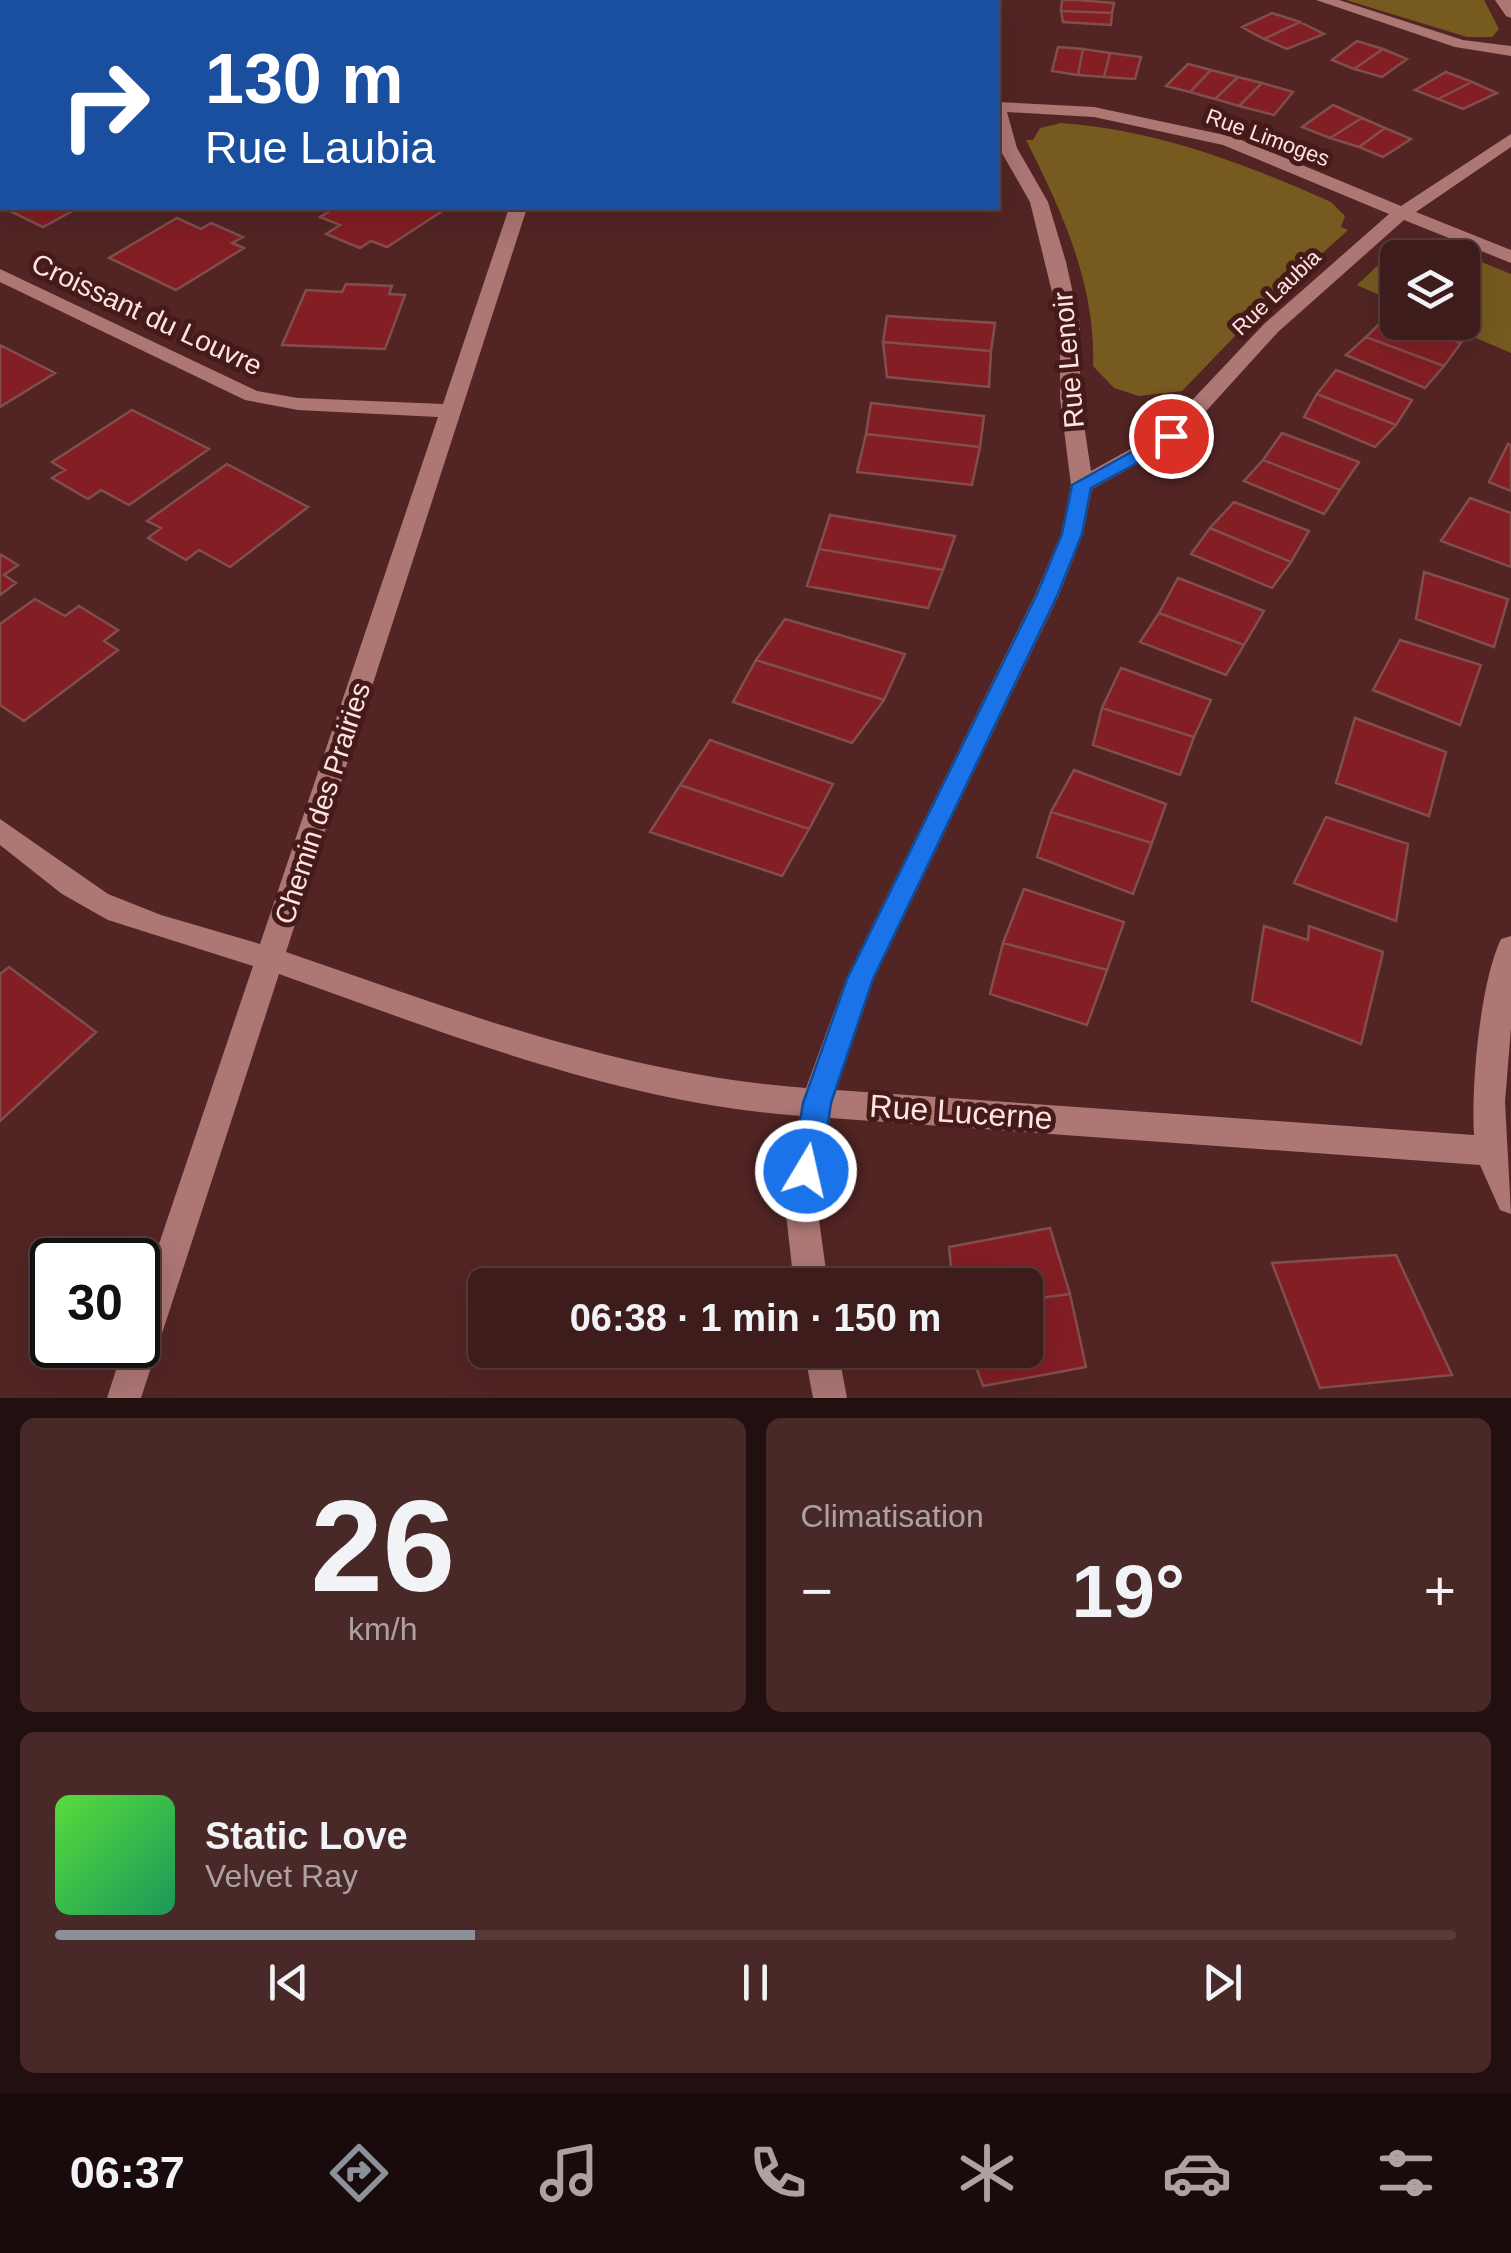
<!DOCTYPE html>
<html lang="fr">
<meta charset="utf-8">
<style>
:root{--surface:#3e1c1b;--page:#492928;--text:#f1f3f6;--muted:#ada1a3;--line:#573a3a;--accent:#8c9099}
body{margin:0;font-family:Arial,sans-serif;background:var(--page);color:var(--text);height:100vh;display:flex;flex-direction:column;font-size:38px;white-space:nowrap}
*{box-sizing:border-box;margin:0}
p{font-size:32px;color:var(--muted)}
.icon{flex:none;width:55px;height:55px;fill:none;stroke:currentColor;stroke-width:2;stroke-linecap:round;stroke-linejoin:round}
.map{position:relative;height:1398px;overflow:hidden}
.drawer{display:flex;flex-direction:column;gap:20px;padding:20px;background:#220f0f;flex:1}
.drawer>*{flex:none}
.top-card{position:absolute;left:0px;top:0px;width:1000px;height:210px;box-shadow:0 10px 40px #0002,0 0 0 2px var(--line);background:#1a4fa0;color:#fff;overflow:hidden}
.fabs{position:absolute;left:1380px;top:240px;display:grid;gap:20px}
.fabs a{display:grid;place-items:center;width:100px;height:100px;border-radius:15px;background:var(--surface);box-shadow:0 10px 40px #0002,0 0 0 2px var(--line);font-size:50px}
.speed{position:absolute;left:30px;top:1238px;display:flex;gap:20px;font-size:50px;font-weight:700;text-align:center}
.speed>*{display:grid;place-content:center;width:130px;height:130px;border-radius:50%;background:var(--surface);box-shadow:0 10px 40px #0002,0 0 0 2px var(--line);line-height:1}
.speed .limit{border:5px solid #111;border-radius:15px;background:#fff;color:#111}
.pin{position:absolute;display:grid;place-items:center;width:85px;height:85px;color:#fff;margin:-42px;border:5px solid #fff;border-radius:50%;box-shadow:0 2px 10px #0007}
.me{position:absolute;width:110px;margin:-55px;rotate:9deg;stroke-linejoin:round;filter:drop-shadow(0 0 8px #0008)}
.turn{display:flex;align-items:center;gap:35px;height:210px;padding:0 40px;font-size:45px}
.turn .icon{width:130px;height:130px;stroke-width:2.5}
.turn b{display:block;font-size:70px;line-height:85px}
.big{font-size:75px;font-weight:700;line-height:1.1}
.drawer .card{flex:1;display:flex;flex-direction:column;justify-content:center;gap:15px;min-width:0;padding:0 35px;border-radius:15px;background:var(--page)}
.drawer .dial{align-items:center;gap:0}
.dial b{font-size:130px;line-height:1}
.song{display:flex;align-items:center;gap:30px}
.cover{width:120px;height:120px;border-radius:15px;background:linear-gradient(135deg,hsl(110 70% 55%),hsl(150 70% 35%))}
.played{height:10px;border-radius:5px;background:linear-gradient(90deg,var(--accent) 30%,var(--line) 30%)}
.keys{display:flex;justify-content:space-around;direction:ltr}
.heat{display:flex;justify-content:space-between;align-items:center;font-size:55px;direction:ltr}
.drawer .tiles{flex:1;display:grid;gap:20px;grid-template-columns:1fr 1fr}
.card:last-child{grid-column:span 2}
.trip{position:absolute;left:468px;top:1268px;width:575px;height:100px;border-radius:15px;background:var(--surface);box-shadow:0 10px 40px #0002,0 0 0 2px var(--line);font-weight:700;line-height:100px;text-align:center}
.tab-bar{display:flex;height:160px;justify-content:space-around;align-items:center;background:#190b0b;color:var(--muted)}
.tab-bar .icon{width:70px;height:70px}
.tab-bar .selected{color:var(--accent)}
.tab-bar b{font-size:45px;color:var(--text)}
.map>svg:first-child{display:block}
.green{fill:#765a20}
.building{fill:#821e24;stroke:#814e4c;stroke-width:2.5}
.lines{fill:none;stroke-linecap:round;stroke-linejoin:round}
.minor{fill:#ad7774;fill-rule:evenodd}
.route{fill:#1a73e8;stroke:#114b97;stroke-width:2.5}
.labels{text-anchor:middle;stroke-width:10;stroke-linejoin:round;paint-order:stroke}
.far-street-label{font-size:22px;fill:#fde4e3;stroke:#471a1a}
.street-label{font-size:28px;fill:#fde4e3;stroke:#471a1a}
.near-street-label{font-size:32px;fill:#fde4e3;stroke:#471a1a}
</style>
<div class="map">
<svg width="1511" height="1398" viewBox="0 0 1511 1398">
<rect width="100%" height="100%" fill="#522524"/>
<path class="green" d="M 1346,0 L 1484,0 L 1499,29 L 1492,37 L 1467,37 Z
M 1061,123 C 1157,130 1243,163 1331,202 L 1345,216 L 1341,227 L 1348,230 L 1264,306 L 1182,391 L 1139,396 L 1114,388 L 1093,366 C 1096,285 1062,211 1026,140 L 1033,140 L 1040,128 Z
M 1425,244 L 1442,246 L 1511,274 L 1511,353 L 1441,323 L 1462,322 L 1462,258 L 1398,258 L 1397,303 L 1357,285 L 1394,250 L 1403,252 Z"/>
<path class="building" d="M 1062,0 L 1078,0 L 1114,3 L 1112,13 L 1061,11 Z
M 1061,11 L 1112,13 L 1111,25 L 1063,22 Z
M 1272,13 L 1300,22 L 1264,39 L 1242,27 Z
M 1300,22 L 1324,34 L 1287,49 L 1264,39 Z
M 1357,41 L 1383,49 L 1354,69 L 1332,60 Z
M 1058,47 L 1083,49 L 1078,75 L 1052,71 Z
M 1083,49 L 1110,53 L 1104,77 L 1078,75 Z
M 1383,49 L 1407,59 L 1382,77 L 1354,69 Z
M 1110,53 L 1141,57 L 1135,79 L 1104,77 Z
M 1188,64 L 1211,70 L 1190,92 L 1166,86 Z
M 1211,70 L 1238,77 L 1215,99 L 1190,92 Z
M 1446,72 L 1472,82 L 1438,99 L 1415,90 Z
M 1238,77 L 1262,83 L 1239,106 L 1215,99 Z
M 1472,82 L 1497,93 L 1463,109 L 1438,99 Z
M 1262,83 L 1293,92 L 1274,115 L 1239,106 Z
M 1333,105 L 1362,118 L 1330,138 L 1302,127 Z
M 1362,118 L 1385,128 L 1359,147 L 1330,138 Z
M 1385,128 L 1411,139 L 1383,157 L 1359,147 Z
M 2,187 L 2,208 L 78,208 L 43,227 L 0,206 Z
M 335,208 L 437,208 L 444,210 L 387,247 L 371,241 L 360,248 L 326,234 L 340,225 L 320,217 Z
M 177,218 L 201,229 L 211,223 L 243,237 L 232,243 L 244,248 L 176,290 L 109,258 Z
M 346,284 L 392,286 L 389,294 L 405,295 L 385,349 L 282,345 L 306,290 L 342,292 Z
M 887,316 L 995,323 L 991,351 L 883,342 Z
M 1387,316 L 1398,322 L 1461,343 L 1444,366 L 1366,337 Z
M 1366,337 L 1444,366 L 1425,388 L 1346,355 Z
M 883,342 L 991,351 L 989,387 L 887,377 Z
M 0,345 L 55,373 L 0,407 Z
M 1336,370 L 1412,400 L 1396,425 L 1317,394 Z
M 1317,394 L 1396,425 L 1375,447 L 1304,417 Z
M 871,403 L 984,416 L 980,447 L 866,434 Z
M 132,410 L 209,449 L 129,505 L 101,490 L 88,499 L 52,478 L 65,470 L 52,462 Z
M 1282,433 L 1359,462 L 1340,490 L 1263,460 Z
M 866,434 L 980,447 L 972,485 L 857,472 Z
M 1508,444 L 1511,445 L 1511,491 L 1489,482 Z
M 1263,460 L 1340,490 L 1324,514 L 1244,481 Z
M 227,464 L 308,507 L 230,567 L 199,550 L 186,560 L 148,538 L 161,528 L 147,521 Z
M 1470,498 L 1511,513 L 1511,567 L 1441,541 Z
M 1234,502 L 1309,531 L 1291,562 L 1210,528 Z
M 830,515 L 955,536 L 943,570 L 819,549 Z
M 1210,528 L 1291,562 L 1272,588 L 1191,554 Z
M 819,549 L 943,570 L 928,608 L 807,586 Z
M 0,554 L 18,565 L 4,575 L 16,583 L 0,595 Z
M 1424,572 L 1508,599 L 1494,647 L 1416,619 Z
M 1178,578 L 1264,611 L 1244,645 L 1159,613 Z
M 35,599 L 65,616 L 79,606 L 118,630 L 104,641 L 118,650 L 24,721 L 0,705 L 0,624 Z
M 1159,613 L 1244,645 L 1226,675 L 1140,642 Z
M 785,619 L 905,654 L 884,700 L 756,660 Z
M 1400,640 L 1481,665 L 1460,725 L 1373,690 Z
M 756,660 L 884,700 L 852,743 L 733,702 Z
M 1121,668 L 1211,700 L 1194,737 L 1102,708 Z
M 1102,708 L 1194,737 L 1180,775 L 1093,745 Z
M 1355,718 L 1446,752 L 1429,816 L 1336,783 Z
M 710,740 L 833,784 L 809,829 L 680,785 Z
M 1074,770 L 1166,804 L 1152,843 L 1051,812 Z
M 680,785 L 809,829 L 782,876 L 650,832 Z
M 1051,812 L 1152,843 L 1133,894 L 1037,857 Z
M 1326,817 L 1408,844 L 1396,921 L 1294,883 Z
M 1024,889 L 1124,922 L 1107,970 L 1003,943 Z
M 1264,926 L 1308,940 L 1309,926 L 1383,952 L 1361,1044 L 1252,1001 Z
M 1003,943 L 1107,970 L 1087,1025 L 990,994 Z
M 9,967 L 96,1032 L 0,1121 L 0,974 Z
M 1050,1228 L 1070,1294 L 1025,1300 L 1025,1285 L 953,1285 L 949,1247 Z
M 1396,1255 L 1452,1375 L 1320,1388 L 1272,1263 Z
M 1070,1294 L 1086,1367 L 983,1386 L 970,1350 L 1025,1350 L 1025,1300 Z"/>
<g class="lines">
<path class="minor" d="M 90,0 L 110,0 L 112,2 L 92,2 Z
M 984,0 L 1000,0 L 998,3 Z
M 1316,0 L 1339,0 L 1463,40 L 1511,46 L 1511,56 L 1455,47 Z
M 1495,0 L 1511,0 L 1511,18 L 1506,16 Z
M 998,102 L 1094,107 L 1234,137 L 1401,206 L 1511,134 L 1511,147 L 1416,212 L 1511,250 L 1511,263 L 1404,220 L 1278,332 L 1179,441 L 1092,489 L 1083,534 L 1059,595 L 874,979 L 836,1090 L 1474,1135 C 1471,1086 1480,983 1501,939 L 1511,936 L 1511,1028 L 1505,1102 L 1511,1214 L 1500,1210 L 1480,1165 L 830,1118 L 817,1205 L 828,1285 L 794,1285 L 785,1205 L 800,1116 C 617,1102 450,1035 279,974 L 141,1398 L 107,1398 L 124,1345 L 138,1345 L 138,1306 L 253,966 L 108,920 L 62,894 L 0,845 L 0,819 L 108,894 L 161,915 L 260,944 L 438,417 L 298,410 L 245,400 L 0,282 L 0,269 L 257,391 L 298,398 L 443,404 L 509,208 L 527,208 L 286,952 C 457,1011 624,1075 806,1088 L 846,979 L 1035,595 L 1061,534 L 1071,485 L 1060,398 L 1060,325 L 1030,202 L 999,148 ZM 1007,112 L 1094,117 L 1223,145 L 1389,214 L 1264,324 L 1163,431 L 1091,471 L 1080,398 L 1080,325 L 1066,262 L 1048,202 L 1017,148 Z
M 804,1350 L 838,1350 L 847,1398 L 813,1398 Z"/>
</g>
<path class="route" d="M 1171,430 L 1181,436 L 1178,441 L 1091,488 L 1082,534 L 1058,594 L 873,979 L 831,1103 L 821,1171 L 816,1180 L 806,1184 L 796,1180 L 792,1171 L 803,1103 L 847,979 L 1037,594 L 1062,534 L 1072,485 Z"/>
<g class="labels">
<g class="far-street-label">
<text transform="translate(1268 137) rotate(20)" y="8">Rue Limoges</text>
<text transform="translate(1276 292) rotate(-44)" y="8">Rue Laubia</text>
</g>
<g class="street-label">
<text transform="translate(147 314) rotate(25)" y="10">Croissant du Louvre</text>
<text transform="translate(1068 360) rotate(-95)" y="10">Rue Lenoir</text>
<text transform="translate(322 803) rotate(-72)" y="10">Chemin des Prairies</text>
</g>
<g class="near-street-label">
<text transform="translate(961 1112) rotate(4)" y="11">Rue Lucerne</text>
</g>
</g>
</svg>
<div class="fabs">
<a><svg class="icon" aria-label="layers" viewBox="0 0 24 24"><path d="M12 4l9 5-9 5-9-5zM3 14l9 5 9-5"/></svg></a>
</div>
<div class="speed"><div class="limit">30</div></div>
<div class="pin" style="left:1171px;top:436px;background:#d93025"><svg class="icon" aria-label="arrive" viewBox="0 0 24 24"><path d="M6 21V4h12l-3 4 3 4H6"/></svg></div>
<svg class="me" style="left:806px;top:1171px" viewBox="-20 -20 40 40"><circle r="17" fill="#1a73e8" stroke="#fff" stroke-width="3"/><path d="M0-11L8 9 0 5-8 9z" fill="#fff"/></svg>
<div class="trip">06:38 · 1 min · 150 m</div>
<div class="top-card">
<div class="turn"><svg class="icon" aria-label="right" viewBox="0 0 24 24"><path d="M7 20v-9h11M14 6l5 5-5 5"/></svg><div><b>130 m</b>Rue Laubia</div></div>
</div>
</div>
<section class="drawer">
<div class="tiles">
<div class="card dial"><b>26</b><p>km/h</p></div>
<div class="card"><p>Climatisation</p>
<div class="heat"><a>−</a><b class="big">19°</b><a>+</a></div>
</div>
<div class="card">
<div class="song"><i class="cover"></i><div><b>Static Love</b><p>Velvet Ray</p></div></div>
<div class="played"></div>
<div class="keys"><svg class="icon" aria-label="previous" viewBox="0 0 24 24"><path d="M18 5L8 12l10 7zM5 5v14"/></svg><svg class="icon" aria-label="pause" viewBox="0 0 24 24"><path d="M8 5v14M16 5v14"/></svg><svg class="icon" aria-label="next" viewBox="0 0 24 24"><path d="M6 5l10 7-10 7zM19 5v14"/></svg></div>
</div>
</div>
</section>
<nav class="tab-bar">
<b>06:37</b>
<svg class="icon selected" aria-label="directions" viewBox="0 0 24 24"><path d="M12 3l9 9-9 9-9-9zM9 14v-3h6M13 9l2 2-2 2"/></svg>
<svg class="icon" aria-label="music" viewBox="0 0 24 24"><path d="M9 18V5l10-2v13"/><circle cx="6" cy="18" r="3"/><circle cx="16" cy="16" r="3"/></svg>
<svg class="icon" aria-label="phone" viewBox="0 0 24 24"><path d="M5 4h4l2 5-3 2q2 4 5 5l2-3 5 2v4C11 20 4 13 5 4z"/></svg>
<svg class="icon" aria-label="climate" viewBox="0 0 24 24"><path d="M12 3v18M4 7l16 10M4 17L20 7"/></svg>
<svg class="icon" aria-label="car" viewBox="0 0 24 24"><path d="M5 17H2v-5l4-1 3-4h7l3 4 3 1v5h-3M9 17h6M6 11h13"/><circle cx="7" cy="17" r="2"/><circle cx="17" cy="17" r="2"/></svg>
<svg class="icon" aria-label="filters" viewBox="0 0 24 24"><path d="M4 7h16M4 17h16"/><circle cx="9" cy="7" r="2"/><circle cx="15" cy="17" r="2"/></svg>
</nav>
